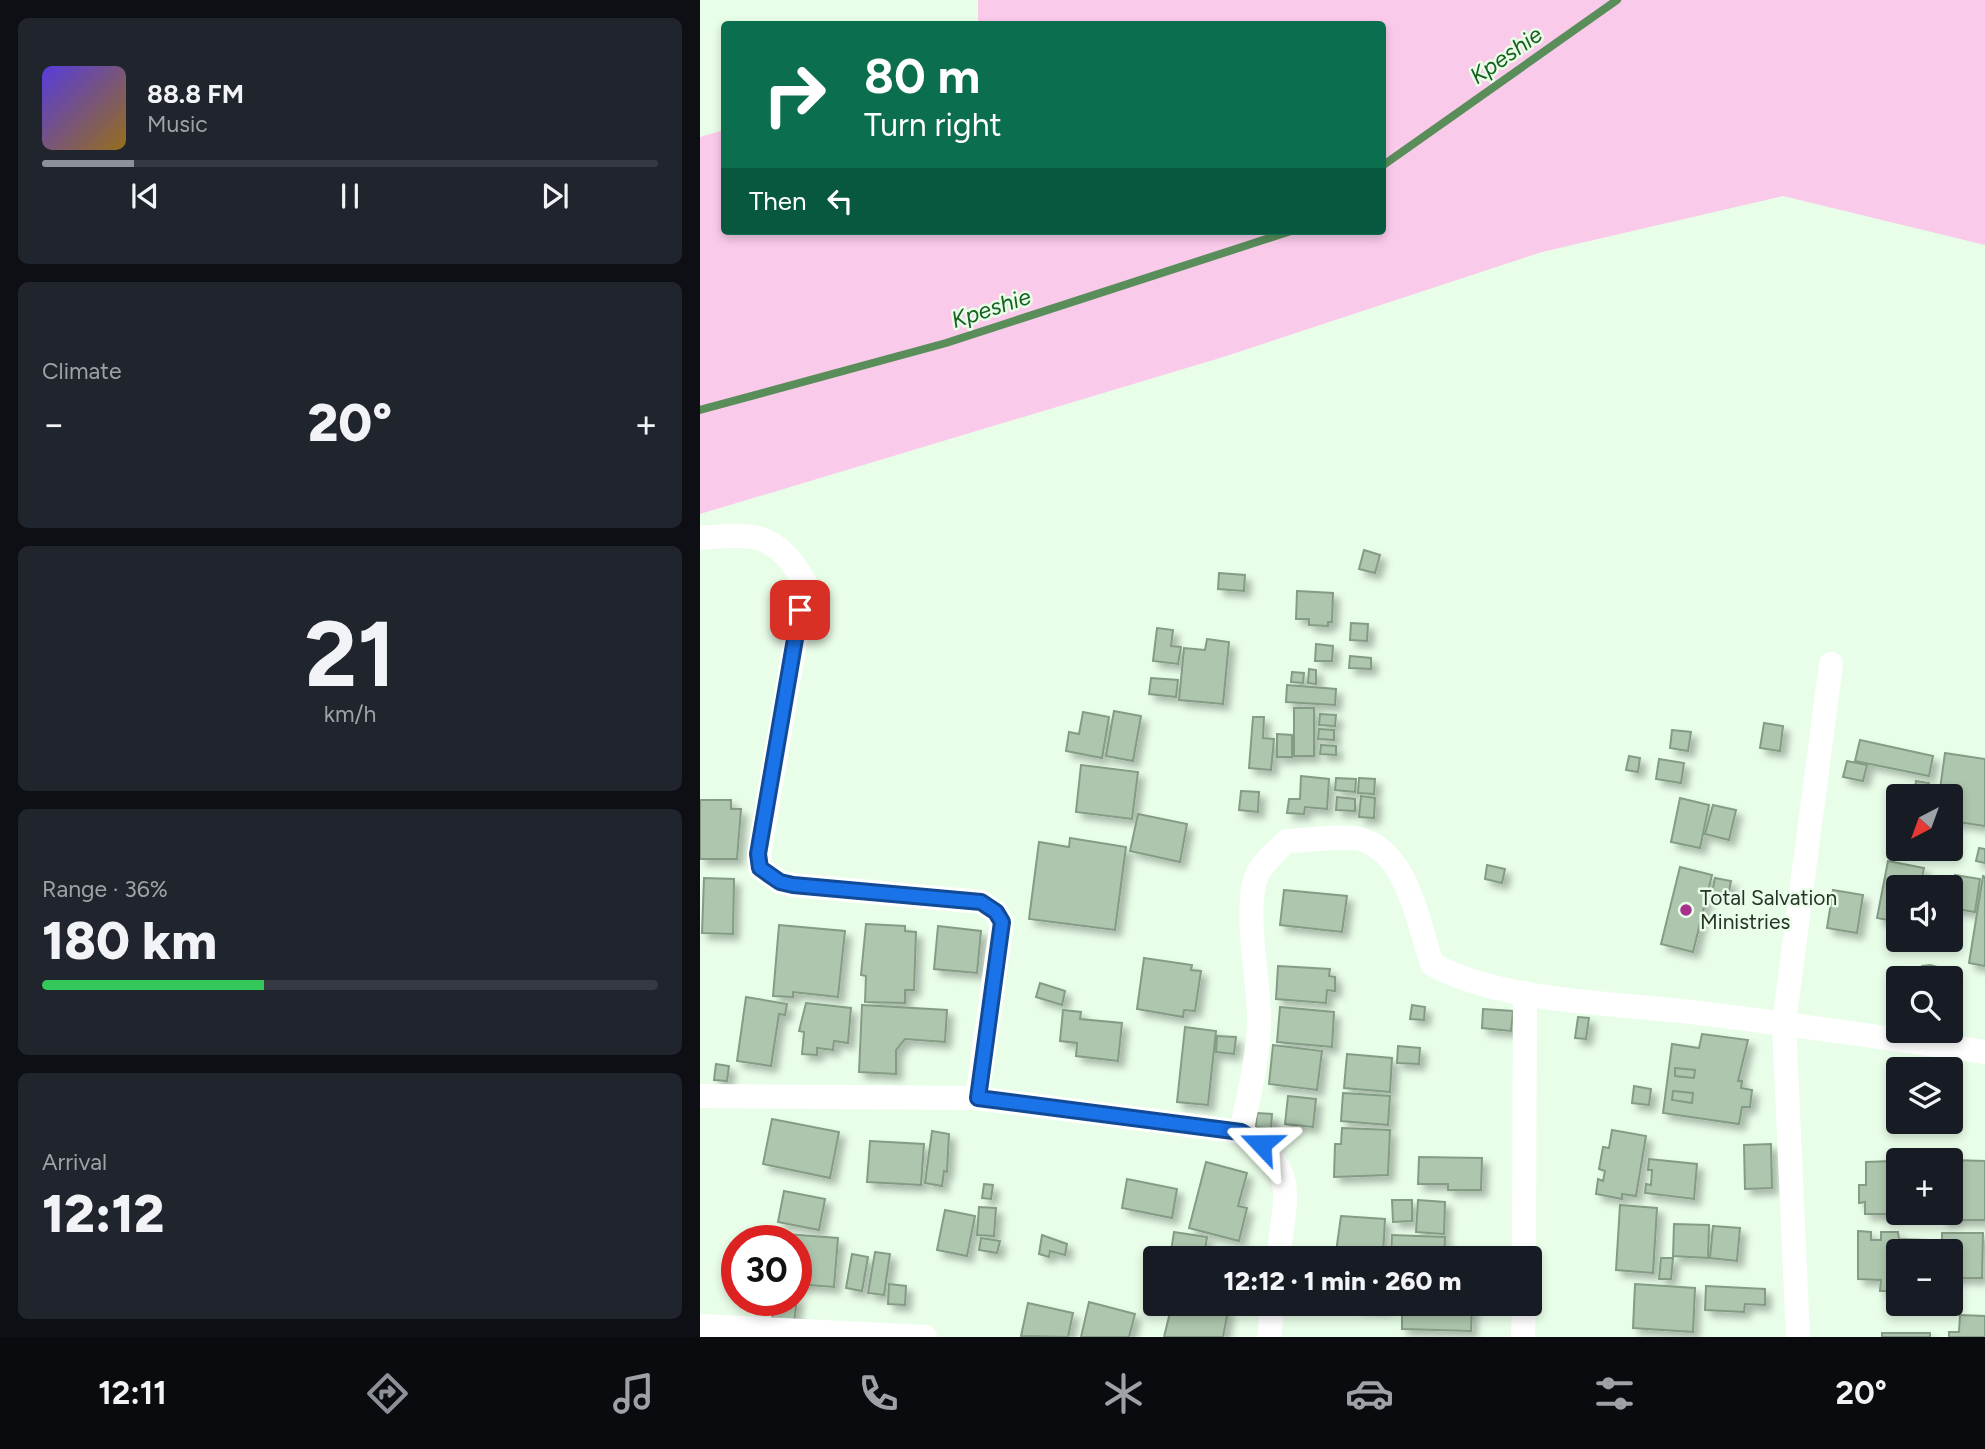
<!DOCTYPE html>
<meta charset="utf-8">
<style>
:root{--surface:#171b24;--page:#20242c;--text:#f1f3f6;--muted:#9ea1a6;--line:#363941;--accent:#8c9099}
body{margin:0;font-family:Figtree,sans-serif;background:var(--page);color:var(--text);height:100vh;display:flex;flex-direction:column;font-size:26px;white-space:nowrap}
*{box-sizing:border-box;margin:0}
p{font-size:23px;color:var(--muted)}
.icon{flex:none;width:38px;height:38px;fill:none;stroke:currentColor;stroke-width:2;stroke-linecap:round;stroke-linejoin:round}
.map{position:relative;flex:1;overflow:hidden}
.panel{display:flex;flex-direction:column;gap:18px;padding:18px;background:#0d0f14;width:700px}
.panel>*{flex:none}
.top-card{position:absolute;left:21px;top:21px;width:665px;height:214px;border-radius:7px;box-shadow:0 4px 10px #0003;background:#0b6e4f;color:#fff;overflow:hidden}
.needle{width:46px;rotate:221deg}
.tools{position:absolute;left:1186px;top:784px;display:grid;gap:14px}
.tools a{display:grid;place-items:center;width:77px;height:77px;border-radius:7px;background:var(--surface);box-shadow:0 4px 10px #0003;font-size:35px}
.speed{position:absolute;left:21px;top:1225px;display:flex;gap:14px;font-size:35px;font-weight:700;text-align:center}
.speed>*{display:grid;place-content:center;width:91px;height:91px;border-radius:50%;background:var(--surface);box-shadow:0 4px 10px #0003;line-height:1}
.speed .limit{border:10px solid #d22;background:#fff;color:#111}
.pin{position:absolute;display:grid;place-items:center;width:60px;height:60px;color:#fff;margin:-30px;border-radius:14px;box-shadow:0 4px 10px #0006}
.me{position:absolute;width:77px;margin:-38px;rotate:293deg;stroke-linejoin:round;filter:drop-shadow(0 0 5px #0008)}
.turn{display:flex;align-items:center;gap:24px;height:147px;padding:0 28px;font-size:32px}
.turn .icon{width:91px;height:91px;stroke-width:2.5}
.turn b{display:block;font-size:49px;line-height:60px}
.then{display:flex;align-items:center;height:66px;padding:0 28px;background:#0003;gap:14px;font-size:26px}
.big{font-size:52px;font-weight:800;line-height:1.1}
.panel .tile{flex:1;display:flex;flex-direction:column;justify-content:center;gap:10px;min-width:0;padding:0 24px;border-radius:10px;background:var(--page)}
.panel .dial{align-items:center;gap:0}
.dial b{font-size:91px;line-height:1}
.song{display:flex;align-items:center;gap:21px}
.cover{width:84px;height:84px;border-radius:10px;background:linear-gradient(135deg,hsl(250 70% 55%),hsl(40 70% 35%))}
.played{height:7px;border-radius:4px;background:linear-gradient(90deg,var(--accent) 15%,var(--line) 15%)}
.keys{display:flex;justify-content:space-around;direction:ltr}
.heat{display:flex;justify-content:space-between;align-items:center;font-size:38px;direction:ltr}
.charge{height:10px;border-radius:5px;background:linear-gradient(90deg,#34c759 36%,var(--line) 0)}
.trip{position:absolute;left:443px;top:1246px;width:399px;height:70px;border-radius:7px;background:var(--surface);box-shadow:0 4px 10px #0003;font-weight:800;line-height:70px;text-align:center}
.tab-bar{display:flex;height:112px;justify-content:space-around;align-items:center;background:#090b0e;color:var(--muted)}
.tab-bar .icon{width:49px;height:49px}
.tab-bar .current{color:var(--accent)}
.tab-bar b{font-size:32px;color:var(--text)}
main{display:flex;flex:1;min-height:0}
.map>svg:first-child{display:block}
.green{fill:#facaea}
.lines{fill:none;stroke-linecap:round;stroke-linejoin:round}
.stream{stroke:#598d5a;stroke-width:8}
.building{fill:#adc6ad;stroke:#859c84;stroke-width:2;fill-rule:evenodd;filter:url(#shadow)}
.minor{stroke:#fff;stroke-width:24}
.route-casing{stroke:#114b97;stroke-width:18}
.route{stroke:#1a73e8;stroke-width:12}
.poi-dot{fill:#a6328b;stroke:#e9fee9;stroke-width:2.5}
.labels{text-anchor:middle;stroke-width:5;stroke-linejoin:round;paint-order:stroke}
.poi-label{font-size:21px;fill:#283228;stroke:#e9fee9;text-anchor:start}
.water-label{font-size:23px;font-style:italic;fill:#17601f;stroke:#e9fee9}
</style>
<main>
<section class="panel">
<div class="tile">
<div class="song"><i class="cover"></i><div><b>88.8 FM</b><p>Music</p></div></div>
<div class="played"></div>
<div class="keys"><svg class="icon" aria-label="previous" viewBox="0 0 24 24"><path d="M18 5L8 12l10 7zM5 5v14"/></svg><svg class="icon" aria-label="pause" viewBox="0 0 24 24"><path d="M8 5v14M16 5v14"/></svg><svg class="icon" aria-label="next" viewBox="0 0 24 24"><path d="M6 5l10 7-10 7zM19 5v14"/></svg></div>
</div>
<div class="tile"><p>Climate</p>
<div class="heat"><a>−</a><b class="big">20°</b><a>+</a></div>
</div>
<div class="tile dial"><b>21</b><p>km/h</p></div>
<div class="tile"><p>Range · 36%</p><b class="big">180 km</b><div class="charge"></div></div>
<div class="tile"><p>Arrival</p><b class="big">12:12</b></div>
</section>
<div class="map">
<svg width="1285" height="1337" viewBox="0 0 1285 1337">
<defs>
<filter id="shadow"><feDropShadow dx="6" dy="6" stdDeviation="3.5" flood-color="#0004"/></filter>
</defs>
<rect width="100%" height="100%" fill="#e9fee9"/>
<path class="green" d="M 278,0 L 1285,0 L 1285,245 L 1083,196 L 842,252 L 520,358 L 0,514 L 0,137 L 24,130 L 24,231 L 682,231 L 682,24 L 275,24 L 278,22 Z"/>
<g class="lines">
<path class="stream" d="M 682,166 L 917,0
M 0,410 L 246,343 L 591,231"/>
</g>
<path class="building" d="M 664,550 L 680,555 L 675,573 L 659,569 Z
M 519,573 L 545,575 L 544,591 L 518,589 Z
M 597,591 L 633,593 L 632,622 L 628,622 L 628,626 L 609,625 L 609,619 L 596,619 Z
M 651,623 L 668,624 L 667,641 L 650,640 Z
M 457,628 L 473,630 L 471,646 L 481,647 L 478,664 L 453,661 Z
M 507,639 L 529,642 L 523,704 L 479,700 L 484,648 L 505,650 Z
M 616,644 L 633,646 L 632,661 L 615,661 Z
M 650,656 L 671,658 L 671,669 L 649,668 Z
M 609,669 L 616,670 L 616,684 L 608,683 Z
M 592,672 L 604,673 L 603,683 L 591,682 Z
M 451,678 L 478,680 L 476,697 L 449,694 Z
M 587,685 L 636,689 L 635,705 L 586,702 Z
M 594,708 L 614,708 L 614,756 L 594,756 Z
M 414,711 L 441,716 L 433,761 L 406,756 Z
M 383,712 L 409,717 L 402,758 L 366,751 L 369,732 L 379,734 Z
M 620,714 L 636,715 L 635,726 L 619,725 Z
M 553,717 L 564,717 L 563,738 L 574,739 L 571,770 L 549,768 Z
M 1064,723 L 1083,726 L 1080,751 L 1060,748 Z
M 619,729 L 634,730 L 634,740 L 618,739 Z
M 972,730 L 991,732 L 988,751 L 970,748 Z
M 577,734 L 592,735 L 592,757 L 577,757 Z
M 1160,740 L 1233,756 L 1229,776 L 1155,761 Z
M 621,745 L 636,746 L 636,755 L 620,754 Z
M 1245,753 L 1285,759 L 1285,826 L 1251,821 L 1251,796 L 1239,796 Z
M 929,756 L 940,758 L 938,772 L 926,770 Z
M 959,759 L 984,763 L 981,783 L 956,779 Z
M 1147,761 L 1167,765 L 1163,781 L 1143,777 Z
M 381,765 L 438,772 L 432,819 L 376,812 Z
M 601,776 L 629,779 L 627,809 L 605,807 L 604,814 L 587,813 L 589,799 L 600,799 Z
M 636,778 L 656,779 L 655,792 L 635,790 Z
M 659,778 L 675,779 L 674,794 L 658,793 Z
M 1216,781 L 1229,783 L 1227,796 L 1214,795 Z
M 541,791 L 559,792 L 558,812 L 539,810 Z
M 661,796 L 675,798 L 674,818 L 659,817 Z
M 637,797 L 655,799 L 655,811 L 636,810 Z
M 980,798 L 1009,805 L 1000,848 L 971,842 Z
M 0,800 L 31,800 L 31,809 L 41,809 L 37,859 L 0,859 Z
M 1013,805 L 1036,810 L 1029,840 L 1005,834 Z
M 438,814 L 487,824 L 480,862 L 430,851 Z
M 370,838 L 426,847 L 415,930 L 329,919 L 339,842 L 369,847 Z
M 1279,848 L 1285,849 L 1285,863 L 1276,861 Z
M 1188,861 L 1224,868 L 1220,887 L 1199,887 L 1199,922 L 1177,918 Z
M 787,865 L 805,869 L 802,883 L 785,879 Z
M 980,867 L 1012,875 L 993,952 L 961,944 Z
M 1255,875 L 1280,879 L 1275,912 L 1251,908 Z
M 1283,876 L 1285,877 L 1285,966 L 1269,963 Z
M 4,878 L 34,879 L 33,934 L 2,933 Z
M 1015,878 L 1031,881 L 1028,896 L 1012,893 Z
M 584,890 L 647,896 L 642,932 L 580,925 Z
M 1133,890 L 1163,895 L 1157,933 L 1127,928 Z
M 166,924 L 205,926 L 205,931 L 216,932 L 214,990 L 205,990 L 205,1003 L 165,1002 L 166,976 L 161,975 Z
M 79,925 L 145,931 L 138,997 L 93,992 L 93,997 L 73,996 Z
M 238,926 L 281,931 L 277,973 L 234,969 Z
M 444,958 L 492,965 L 491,970 L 501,971 L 495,1011 L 484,1010 L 483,1017 L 437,1009 Z
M 1230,965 L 1238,967 L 1244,978 L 1214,978 L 1222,966 Z
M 578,966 L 630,969 L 629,976 L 635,977 L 635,991 L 627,990 L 626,1003 L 576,999 Z
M 340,983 L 365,991 L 362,1005 L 336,997 Z
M 1193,988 L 1199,989 L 1199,1011 L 1190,1010 Z
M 46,997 L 87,1004 L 85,1015 L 79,1014 L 71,1066 L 37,1061 Z
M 106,1003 L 151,1008 L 148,1043 L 134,1041 L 133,1050 L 117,1048 L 117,1055 L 102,1054 L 104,1032 L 99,1031 Z
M 162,1005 L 247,1010 L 245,1042 L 205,1039 L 196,1050 L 196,1074 L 159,1072 Z
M 712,1005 L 725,1007 L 724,1020 L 710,1019 Z
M 580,1007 L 634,1012 L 632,1047 L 577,1042 Z
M 783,1009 L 813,1011 L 811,1031 L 782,1028 Z
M 363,1010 L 381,1012 L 380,1019 L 422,1023 L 418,1061 L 376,1056 L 377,1043 L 360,1041 Z
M 878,1017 L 889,1018 L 886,1039 L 875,1038 Z
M 485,1027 L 516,1031 L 508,1105 L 477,1102 Z
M 1002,1034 L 1048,1040 L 1038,1081 L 1042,1081 L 1041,1088 L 1052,1090 L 1050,1107 L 1042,1107 L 1039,1124 L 963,1113 L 972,1044 L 999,1048 ZM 975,1068 L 995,1070 L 994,1078 L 975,1076 ZM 973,1091 L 993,1093 L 992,1103 L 972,1100 Z
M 517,1036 L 536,1037 L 534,1054 L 516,1052 Z
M 573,1045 L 622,1051 L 617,1090 L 569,1084 Z
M 698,1046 L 720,1048 L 719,1064 L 697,1063 Z
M 647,1054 L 692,1058 L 690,1092 L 644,1088 Z
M 16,1064 L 29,1066 L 27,1081 L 14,1080 Z
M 975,1068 L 995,1070 L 994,1078 L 975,1076 Z
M 934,1086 L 951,1089 L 949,1105 L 932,1103 Z
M 973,1091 L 993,1093 L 992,1103 L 972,1100 Z
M 643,1093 L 690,1096 L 688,1125 L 641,1121 Z
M 588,1096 L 616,1099 L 613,1127 L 585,1124 Z
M 557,1113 L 572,1114 L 571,1129 L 556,1127 Z
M 72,1119 L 139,1132 L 130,1178 L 63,1164 Z
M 642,1128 L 690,1130 L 688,1175 L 634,1177 L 635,1144 L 641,1144 Z
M 912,1130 L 946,1136 L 936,1196 L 922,1194 L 922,1199 L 896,1194 L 898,1179 L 903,1181 L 905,1171 L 899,1169 L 903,1147 L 909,1148 Z
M 232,1131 L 249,1134 L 247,1172 L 244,1171 L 242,1186 L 225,1183 Z
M 170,1141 L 224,1144 L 221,1185 L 167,1182 Z
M 1071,1144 L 1072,1188 L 1045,1189 L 1044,1145 Z
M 719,1157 L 782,1158 L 781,1190 L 748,1190 L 748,1184 L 718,1184 Z
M 949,1159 L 997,1164 L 994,1199 L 945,1193 L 946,1184 L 951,1185 L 952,1170 L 948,1170 Z
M 1251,1160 L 1285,1161 L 1285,1220 L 1242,1220 L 1242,1213 L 1251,1213 Z
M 1192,1161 L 1192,1165 L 1199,1165 L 1196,1214 L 1165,1214 L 1165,1202 L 1159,1203 L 1159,1185 L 1166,1185 L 1166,1162 Z
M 506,1162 L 547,1173 L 538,1206 L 547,1208 L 539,1241 L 489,1228 Z
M 427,1179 L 477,1189 L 472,1218 L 422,1208 Z
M 284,1184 L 293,1185 L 291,1199 L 282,1198 Z
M 84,1191 L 125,1199 L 119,1230 L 78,1222 Z
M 692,1200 L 712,1200 L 712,1221 L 693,1222 Z
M 718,1200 L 745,1202 L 744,1234 L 716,1232 Z
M 920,1205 L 957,1208 L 953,1273 L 916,1270 Z
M 279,1207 L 296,1208 L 294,1236 L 277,1235 Z
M 245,1210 L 275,1216 L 267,1256 L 237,1250 Z
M 641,1216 L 685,1219 L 683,1255 L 636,1252 Z
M 974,1224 L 1009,1225 L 1008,1258 L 973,1256 Z
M 1013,1226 L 1040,1228 L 1037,1261 L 1010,1258 Z
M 1158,1231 L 1171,1232 L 1171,1240 L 1181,1240 L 1181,1232 L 1198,1232 L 1199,1239 L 1228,1240 L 1228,1251 L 1199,1251 L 1199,1291 L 1180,1291 L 1181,1280 L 1158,1279 Z
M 474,1232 L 507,1237 L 504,1257 L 490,1255 L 489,1258 L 470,1258 Z
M 1242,1233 L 1283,1233 L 1282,1278 L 1251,1278 L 1251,1251 L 1242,1251 Z
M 86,1234 L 138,1238 L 134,1287 L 96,1284 L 96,1241 L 85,1241 Z
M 342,1235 L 367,1244 L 365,1255 L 350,1251 L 349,1257 L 339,1254 Z
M 692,1235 L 745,1237 L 744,1258 L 691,1258 Z
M 281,1238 L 300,1241 L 297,1253 L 279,1250 Z
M 507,1247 L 520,1250 L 518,1258 L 505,1258 Z
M 175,1252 L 190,1254 L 184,1295 L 168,1293 Z
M 152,1254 L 168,1257 L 162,1291 L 146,1288 Z
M 961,1258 L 973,1258 L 971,1279 L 959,1279 Z
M 189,1284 L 206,1286 L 205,1305 L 188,1304 Z
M 935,1284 L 995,1288 L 993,1332 L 933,1328 Z
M 1006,1286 L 1065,1289 L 1065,1305 L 1045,1304 L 1044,1312 L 1005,1310 Z
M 97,1298 L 94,1323 L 72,1320 L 75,1300 Z
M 389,1302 L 435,1314 L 429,1337 L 381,1337 Z
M 328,1303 L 373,1313 L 368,1337 L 321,1336 Z
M 472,1304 L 523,1304 L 522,1310 L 528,1311 L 523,1337 L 464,1337 Z
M 657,1304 L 685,1304 L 684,1308 L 657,1306 Z
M 714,1304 L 772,1304 L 771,1331 L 702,1329 L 702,1310 L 714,1310 Z
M 1260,1315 L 1285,1316 L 1285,1337 L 1249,1337 L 1249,1332 L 1259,1332 Z
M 1182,1333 L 1230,1333 L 1230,1337 L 1182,1337 Z"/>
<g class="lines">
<path class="minor" d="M 0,538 C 55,533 76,532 105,583 L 59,854 L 60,868 L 80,882 L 93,885 L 281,902 L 296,912 L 302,922 L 277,1098
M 0,1096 L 277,1098 L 541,1132 C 600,1167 585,1199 578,1258
M 541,1132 C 549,1095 558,1060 559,1022 C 560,984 542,904 558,873 C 565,860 576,851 587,841 C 605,841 647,834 663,840 C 709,856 718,923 732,964 C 800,1002 913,1003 991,1012 C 1089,1024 1187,1038 1285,1052
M 824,1258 L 825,993
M 0,1326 L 225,1337
M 569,1337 L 573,1304
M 823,1337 L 824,1304
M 1098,1337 L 1084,1023 L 1131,664"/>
</g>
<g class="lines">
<defs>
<path id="route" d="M 100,610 L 58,854 L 60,868 L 80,882 L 93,885 L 281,902 L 296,912 L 302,922 L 278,1098 L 541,1132 L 561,1144"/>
</defs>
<use href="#route" class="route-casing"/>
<use href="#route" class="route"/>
</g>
<circle class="poi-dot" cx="986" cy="910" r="7"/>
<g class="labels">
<g class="poi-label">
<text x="1000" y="905">Total Salvation<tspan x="1000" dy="24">Ministries</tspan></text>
</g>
<g class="water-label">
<text transform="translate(806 55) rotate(-35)" y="8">Kpeshie</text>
<text transform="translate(291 308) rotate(-18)" y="8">Kpeshie</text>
</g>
</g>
</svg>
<div class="tools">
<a><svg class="needle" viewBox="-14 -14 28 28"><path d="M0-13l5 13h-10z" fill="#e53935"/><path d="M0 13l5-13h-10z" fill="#9ea1a6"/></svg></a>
<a><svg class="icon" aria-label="sound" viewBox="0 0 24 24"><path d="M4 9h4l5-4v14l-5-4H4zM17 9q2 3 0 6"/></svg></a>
<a><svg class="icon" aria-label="search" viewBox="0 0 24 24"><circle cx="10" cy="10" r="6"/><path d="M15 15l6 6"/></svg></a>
<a><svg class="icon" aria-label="layers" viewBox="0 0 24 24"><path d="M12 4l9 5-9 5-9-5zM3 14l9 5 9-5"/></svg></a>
<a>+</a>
<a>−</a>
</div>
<div class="speed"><div class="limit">30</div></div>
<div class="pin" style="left:100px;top:610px;background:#d93025"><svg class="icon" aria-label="arrive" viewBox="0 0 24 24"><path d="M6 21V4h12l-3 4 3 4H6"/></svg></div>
<svg class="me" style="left:561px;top:1144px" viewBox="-20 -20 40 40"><path d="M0-17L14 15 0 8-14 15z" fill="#1a73e8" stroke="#fff" stroke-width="4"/></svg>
<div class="trip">12:12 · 1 min · 260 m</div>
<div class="top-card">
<div class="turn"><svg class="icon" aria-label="right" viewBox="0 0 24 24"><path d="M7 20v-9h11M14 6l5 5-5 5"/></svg><div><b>80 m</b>Turn right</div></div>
<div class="then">Then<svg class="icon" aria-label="left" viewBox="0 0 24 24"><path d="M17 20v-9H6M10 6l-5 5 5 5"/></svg></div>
</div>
</div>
</main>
<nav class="tab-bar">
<b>12:11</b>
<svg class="icon current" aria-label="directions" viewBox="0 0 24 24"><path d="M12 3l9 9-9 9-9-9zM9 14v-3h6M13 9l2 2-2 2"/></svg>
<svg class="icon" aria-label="music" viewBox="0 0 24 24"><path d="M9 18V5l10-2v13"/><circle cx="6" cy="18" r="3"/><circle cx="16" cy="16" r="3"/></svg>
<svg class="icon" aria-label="phone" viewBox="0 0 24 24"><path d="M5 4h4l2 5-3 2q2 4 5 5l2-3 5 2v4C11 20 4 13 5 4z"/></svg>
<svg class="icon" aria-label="climate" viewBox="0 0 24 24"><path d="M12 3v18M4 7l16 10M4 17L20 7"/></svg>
<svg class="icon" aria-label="car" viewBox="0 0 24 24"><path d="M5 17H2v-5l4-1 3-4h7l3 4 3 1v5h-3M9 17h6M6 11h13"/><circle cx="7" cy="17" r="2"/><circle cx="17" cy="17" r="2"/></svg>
<svg class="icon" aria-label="filters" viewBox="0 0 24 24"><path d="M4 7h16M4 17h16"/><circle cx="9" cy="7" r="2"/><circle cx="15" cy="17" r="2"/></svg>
<b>20°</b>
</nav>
